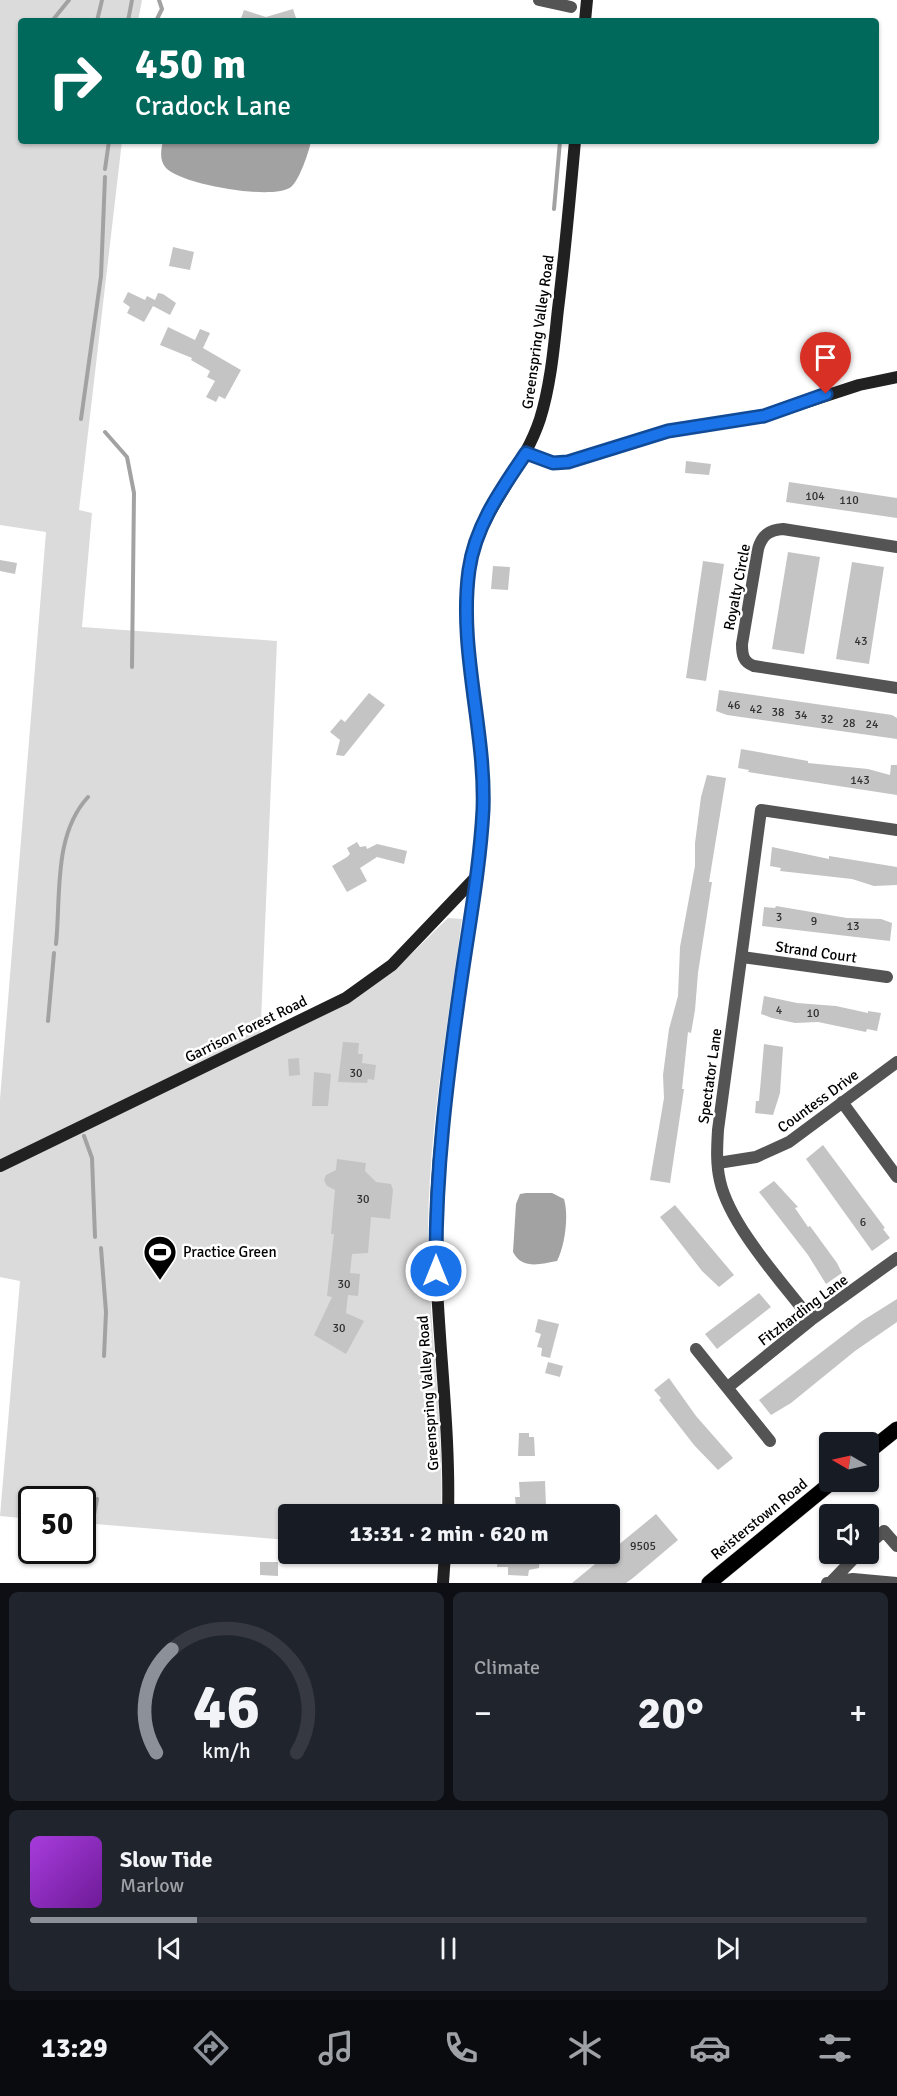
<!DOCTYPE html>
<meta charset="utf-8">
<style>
:root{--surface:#171b24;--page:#20242c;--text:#f1f3f6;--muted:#9ea1a6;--line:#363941;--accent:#8c9099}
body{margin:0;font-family:Signika,sans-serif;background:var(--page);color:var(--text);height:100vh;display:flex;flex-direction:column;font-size:22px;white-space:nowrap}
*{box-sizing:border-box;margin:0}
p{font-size:20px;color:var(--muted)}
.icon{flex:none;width:33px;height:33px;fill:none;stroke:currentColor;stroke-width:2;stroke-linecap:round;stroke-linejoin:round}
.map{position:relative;height:1583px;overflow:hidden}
.drawer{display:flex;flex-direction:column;gap:9px;padding:9px;background:#0d0f14;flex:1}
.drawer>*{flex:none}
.top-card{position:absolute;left:18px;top:18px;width:861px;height:126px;border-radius:6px;box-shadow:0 2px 4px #0004;background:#00695c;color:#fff;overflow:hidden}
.needle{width:39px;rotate:279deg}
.buttons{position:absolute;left:819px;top:1432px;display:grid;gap:12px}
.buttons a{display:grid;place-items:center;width:60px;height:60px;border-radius:6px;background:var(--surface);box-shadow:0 2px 4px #0004;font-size:30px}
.speed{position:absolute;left:18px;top:1486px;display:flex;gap:12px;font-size:30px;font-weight:700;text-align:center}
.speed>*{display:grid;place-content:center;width:78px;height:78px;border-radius:50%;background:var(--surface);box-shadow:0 2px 4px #0004;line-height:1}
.speed .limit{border:3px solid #111;border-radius:9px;background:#fff;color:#111}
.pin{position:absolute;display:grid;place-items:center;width:51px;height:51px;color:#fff;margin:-62px -26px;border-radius:50% 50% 50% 0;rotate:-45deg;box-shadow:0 0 6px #0007}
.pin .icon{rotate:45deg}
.me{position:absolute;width:66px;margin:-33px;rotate:0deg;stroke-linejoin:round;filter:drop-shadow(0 0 4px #0008)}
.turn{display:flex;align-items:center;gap:21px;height:126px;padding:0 18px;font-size:27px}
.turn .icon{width:78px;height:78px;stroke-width:2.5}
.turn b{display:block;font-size:42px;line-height:51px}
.big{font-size:45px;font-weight:800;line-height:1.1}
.drawer .widget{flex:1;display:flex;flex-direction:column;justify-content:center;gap:9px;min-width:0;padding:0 21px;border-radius:9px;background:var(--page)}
.drawer .dial{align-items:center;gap:0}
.dial svg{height:156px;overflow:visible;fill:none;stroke:var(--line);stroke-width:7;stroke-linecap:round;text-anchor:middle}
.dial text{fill:var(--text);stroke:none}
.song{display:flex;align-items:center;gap:18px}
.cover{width:72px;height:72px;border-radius:9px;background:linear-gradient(135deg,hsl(280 70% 55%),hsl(280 70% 35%))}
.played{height:6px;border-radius:3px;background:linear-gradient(90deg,var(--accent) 20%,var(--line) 20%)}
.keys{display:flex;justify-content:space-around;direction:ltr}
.heat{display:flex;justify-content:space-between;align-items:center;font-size:33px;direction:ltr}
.drawer .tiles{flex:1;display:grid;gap:9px;grid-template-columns:1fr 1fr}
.widget:last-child{grid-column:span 2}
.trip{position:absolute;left:278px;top:1504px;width:342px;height:60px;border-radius:6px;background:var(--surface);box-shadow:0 2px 4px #0004;font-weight:800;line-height:60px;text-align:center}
.menu{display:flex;height:96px;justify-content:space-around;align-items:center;background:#090b0e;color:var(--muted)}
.menu .icon{width:42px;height:42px}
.menu .active{color:var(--accent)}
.menu b{font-size:27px;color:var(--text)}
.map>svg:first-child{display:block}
.green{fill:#dbdbdb}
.water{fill:#a2a2a2}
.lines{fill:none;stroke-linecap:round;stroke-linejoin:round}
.stream{stroke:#a2a2a2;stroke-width:4}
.building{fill:#c4c4c4}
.primary-casing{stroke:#dbdbdb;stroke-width:16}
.street{stroke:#545454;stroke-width:12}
.secondary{stroke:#212121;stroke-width:12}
.primary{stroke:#000;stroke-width:15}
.route-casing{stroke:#114b97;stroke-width:15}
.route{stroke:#1a73e8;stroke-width:10}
.labels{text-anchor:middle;stroke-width:5;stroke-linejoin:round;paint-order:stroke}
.number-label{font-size:12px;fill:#313131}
.street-label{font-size:15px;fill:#000;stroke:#fff}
.poi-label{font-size:15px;fill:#000;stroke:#fff;text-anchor:start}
</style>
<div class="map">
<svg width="897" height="1583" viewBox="0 0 897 1583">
<rect width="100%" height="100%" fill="#fff"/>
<path class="green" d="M 0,0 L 142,0 L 138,21 L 21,21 L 21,141 L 122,141 L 79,510 L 92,513 L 82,627 L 277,641 L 260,1045 L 346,1003 L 374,985 L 396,969 L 448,918 L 462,919 C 448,1023 429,1128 428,1232 C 428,1327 445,1421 441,1515 L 288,1515 L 288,1540 L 83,1523 L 82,1500 L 32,1500 L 31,1519 L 0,1516 L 20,1281 L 0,1277 L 0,1099 L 46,532 L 0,525 Z"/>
<path class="water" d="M 163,141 L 311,141 C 309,152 299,181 291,187 C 273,201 180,184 166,168 C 159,160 161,150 163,141 Z
M 526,1193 L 552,1193 L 564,1199 C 569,1215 565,1246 557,1261 C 541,1264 522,1270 513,1252 L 516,1204 L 520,1194 Z"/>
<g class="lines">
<path class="stream" d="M 52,21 L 69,0
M 97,21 L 102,0
M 128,21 L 132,0
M 156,21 L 162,9 L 159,0
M 105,169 L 109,141
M 554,209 L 560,141
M 81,419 L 101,276 L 105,177
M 105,432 L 127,457 L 134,493 L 132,667
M 56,944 C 61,896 53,835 88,797
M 48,1021 L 54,953
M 84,1136 L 92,1158 L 95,1237
M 101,1248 L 106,1312 L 104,1356
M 90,1536 L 97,1499"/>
</g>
<path class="building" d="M 293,9 L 297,21 L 240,21 L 244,10 L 266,17 Z
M 173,247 L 194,252 L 190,270 L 169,266 Z
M 128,292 L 145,300 L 147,296 L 155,300 L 158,293 L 163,294 L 176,303 L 170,315 L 153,306 L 144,322 L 127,313 L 130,307 L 123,302 Z
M 168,327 L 195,340 L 200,329 L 210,333 L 203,348 L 241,370 L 225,399 L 219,396 L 216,402 L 206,397 L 215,381 L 207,377 L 210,371 L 191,360 L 192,358 L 160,345 Z
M 686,461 L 711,464 L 709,475 L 685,473 Z
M 789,482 L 897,498 L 897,518 L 786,502 Z
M 788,552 L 820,557 L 804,654 L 772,649 Z
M 0,560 L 17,563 L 15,574 L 0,571 Z
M 703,561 L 724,564 L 706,681 L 686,678 Z
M 852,562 L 884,567 L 869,664 L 836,659 Z
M 493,566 L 510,567 L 508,590 L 491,589 Z
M 719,690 L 892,715 L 897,718 L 897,739 L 727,715 L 716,711 Z
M 369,693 L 385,705 L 344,756 L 336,755 L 340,740 L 330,732 L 341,719 L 345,722 Z
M 741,749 L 808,761 L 808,763 L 868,769 L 890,775 L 891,765 L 897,765 L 897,795 L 748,772 L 749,770 L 738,768 Z
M 707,775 L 726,778 L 709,882 L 712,882 L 698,973 L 695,1010 L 691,1033 L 688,1032 L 682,1089 L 684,1089 L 670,1183 L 650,1180 L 664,1098 L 663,1075 L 669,1029 L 678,996 L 680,947 L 695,866 L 695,843 L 701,797 Z
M 357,842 L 360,847 L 366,846 L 367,849 L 377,844 L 407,851 L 404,864 L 377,857 L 360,868 L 367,881 L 347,892 L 332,866 L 347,857 L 350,854 L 347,848 Z
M 772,847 L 829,859 L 829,856 L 897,867 L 897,885 L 874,886 L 852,879 L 780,871 L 781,868 L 770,866 Z
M 776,906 L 847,918 L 881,919 L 892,923 L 890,941 L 762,926 L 764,907 L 775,908 Z
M 764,996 L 797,1003 L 836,1006 L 868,1013 L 868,1011 L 881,1013 L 877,1031 L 867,1029 L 866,1032 L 818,1022 L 795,1023 L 772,1018 L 761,1014 Z
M 343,1042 L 359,1043 L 358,1054 L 363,1054 L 362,1063 L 376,1065 L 374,1080 L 368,1079 L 367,1083 L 338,1082 Z
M 764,1044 L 783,1047 L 780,1093 L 773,1115 L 755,1113 L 756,1101 L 759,1101 Z
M 299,1058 L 300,1075 L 289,1076 L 288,1059 Z
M 314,1072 L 331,1074 L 328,1106 L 312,1106 Z
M 823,1145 L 885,1228 L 883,1229 L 890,1238 L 872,1251 L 806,1159 Z
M 337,1159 L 366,1163 L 365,1171 L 376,1182 L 391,1184 L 393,1190 L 390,1219 L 371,1217 L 368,1253 L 352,1254 L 350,1273 L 360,1274 L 358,1296 L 348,1295 L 346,1313 L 364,1321 L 346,1354 L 314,1335 L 332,1297 L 327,1296 L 334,1234 L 331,1234 L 335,1190 L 327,1186 L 324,1180 L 326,1175 L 336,1170 Z
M 774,1181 L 798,1207 L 795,1208 L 808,1227 L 810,1226 L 837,1263 L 842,1273 L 826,1284 L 808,1255 L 759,1192 Z
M 675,1205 L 734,1275 L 719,1287 L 702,1271 L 660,1217 Z
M 759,1293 L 771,1307 L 717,1349 L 705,1334 Z
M 897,1299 L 897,1322 L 855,1351 L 791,1403 L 771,1415 L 759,1400 L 862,1321 Z
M 538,1319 L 559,1324 L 550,1358 L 541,1356 L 542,1348 L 537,1347 L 541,1334 L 535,1332 Z
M 548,1362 L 563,1366 L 560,1377 L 545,1373 Z
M 669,1378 L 696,1416 L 733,1458 L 718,1470 L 694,1445 L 659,1400 L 661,1398 L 654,1390 Z
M 519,1433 L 529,1433 L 529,1437 L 534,1437 L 535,1456 L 518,1456 Z
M 545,1481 L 546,1505 L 561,1504 L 562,1515 L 546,1515 L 545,1507 L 516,1508 L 515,1497 L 520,1497 L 519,1482 Z
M 656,1514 L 678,1540 L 633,1578 L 626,1583 L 572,1583 Z
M 498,1554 L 540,1554 L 539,1568 L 529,1570 L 528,1576 L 508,1575 L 508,1567 L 497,1567 Z
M 260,1562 L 278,1562 L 278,1576 L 260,1575 Z"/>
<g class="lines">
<defs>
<path id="primary" d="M 868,1452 L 897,1429
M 709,1583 L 832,1482"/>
</defs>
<use href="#primary" class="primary-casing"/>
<path class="street" d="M 539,0 L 571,7
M 897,547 L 783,529 C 769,530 762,535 758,549 L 742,644 C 742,655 743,662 754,666 L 897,688
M 742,957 L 887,977
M 842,1102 L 897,1177
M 718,1163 L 756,1157 L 789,1142 L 897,1062
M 811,1320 C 783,1283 730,1226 720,1181 C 716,1164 717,1147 718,1130 L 761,810 L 897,830
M 696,1349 L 770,1441
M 728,1387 L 811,1320 L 897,1258
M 868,1545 L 884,1531 L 897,1546
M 832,1581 L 858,1554
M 827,1583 L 853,1579 L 897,1583"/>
<path class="secondary" d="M 585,21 L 587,0
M 526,453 L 553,463 L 568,462 L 668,431 L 764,416 L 859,385 L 897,377
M 0,1166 L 346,998 L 392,965 L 476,877
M 448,1515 C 451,1405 430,1296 437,1185 C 442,1103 455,1022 467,941 C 473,897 481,853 483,809 C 486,729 459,650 469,571 C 477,513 522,474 540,419 C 551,384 554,345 558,309 C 565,253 570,197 575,141
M 443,1583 L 445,1554"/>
<use href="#primary" class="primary"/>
</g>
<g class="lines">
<defs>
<path id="route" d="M 436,1271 C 435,1173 447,1078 461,981 C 469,925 480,867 483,810 C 486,730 458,650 469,570 C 475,526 501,490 526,453 L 553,463 L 568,462 L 668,431 L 764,416 L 826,394"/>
</defs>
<use href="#route" class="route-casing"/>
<use href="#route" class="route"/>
</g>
<defs>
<symbol id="stadium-pin" viewBox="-11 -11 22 30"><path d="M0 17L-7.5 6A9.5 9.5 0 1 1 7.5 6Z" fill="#000" stroke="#fff"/><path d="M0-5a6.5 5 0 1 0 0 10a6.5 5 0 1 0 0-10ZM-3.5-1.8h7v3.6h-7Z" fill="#fff"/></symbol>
</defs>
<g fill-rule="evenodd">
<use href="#stadium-pin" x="141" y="1233" width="38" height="52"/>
</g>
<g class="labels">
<g class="number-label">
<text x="815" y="500">104</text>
<text x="849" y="504">110</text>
<text x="861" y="645">43</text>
<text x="734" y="709">46</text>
<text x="756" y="713">42</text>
<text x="778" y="716">38</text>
<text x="801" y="719">34</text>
<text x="827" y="723">32</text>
<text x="849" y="727">28</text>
<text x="872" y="728">24</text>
<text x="860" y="784">143</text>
<text x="779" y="921">3</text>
<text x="814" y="925">9</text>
<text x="853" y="930">13</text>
<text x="779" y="1014">4</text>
<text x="813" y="1017">10</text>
<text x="356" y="1077">30</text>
<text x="363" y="1203">30</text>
<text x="863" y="1226">6</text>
<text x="344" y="1288">30</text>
<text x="339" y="1332">30</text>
<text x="643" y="1550">9505</text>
</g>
<g class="street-label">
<text transform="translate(538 332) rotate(-82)" y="5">Greenspring Valley Road</text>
<text transform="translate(737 587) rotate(-79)" y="5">Royalty Circle</text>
<text transform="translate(816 952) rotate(8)" y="5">Strand Court</text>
<text transform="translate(246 1029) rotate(-26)" y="5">Garrison Forest Road</text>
<text transform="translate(710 1076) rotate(-82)" y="5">Spectator Lane</text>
<text transform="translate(818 1101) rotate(-36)" y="5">Countess Drive</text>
<text transform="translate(803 1310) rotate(-37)" y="5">Fitzharding Lane</text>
<text transform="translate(428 1393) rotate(-94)" y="5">Greenspring Valley Road</text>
<text transform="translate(759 1519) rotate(-39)" y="5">Reisterstown Road</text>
</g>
<g class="poi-label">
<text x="183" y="1257">Practice Green</text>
</g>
</g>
</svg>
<div class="buttons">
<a><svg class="needle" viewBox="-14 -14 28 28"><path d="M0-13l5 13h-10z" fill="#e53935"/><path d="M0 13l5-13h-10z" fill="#9ea1a6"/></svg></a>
<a><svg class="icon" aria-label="sound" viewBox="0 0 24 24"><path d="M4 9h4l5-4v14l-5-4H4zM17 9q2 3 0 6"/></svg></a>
</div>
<div class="speed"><div class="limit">50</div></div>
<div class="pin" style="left:826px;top:394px;background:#d93025"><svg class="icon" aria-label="arrive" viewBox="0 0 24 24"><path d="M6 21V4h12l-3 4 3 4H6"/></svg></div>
<svg class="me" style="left:436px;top:1271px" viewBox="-20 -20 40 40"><circle r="17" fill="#1a73e8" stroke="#fff" stroke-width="3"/><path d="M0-11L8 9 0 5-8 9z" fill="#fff"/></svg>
<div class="trip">13:31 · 2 min · 620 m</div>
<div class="top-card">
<div class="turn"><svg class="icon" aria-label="right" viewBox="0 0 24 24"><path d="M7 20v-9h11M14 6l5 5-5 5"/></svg><div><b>450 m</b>Cradock Lane</div></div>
</div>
</div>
<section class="drawer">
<div class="tiles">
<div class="widget dial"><svg viewBox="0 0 100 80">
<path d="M14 69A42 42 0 1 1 86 69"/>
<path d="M14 69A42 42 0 0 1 22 16" stroke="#8c9099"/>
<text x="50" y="56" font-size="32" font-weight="700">46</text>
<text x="50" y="72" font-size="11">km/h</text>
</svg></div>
<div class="widget"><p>Climate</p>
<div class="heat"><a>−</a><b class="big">20°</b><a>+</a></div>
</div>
<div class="widget">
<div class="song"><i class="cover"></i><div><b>Slow Tide</b><p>Marlow</p></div></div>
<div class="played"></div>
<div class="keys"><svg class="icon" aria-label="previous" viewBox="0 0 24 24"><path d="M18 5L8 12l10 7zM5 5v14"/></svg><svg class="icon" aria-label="pause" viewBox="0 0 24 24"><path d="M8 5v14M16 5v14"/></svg><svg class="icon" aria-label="next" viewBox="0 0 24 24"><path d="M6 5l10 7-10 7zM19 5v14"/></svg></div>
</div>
</div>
</section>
<nav class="menu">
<b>13:29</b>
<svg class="icon active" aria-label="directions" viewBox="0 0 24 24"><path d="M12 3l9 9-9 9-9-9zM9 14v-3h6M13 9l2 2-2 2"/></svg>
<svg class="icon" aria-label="music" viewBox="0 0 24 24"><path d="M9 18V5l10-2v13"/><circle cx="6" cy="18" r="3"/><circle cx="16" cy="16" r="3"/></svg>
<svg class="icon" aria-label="phone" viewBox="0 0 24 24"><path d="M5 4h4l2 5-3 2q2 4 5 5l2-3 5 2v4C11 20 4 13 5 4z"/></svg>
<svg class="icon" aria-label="climate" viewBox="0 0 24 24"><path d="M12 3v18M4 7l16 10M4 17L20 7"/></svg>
<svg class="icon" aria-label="car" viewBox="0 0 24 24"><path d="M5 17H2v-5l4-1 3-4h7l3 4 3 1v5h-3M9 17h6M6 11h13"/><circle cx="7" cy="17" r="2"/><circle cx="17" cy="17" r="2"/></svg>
<svg class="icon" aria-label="filters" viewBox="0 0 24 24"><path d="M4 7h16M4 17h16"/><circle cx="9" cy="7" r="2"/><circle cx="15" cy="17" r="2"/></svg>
</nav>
